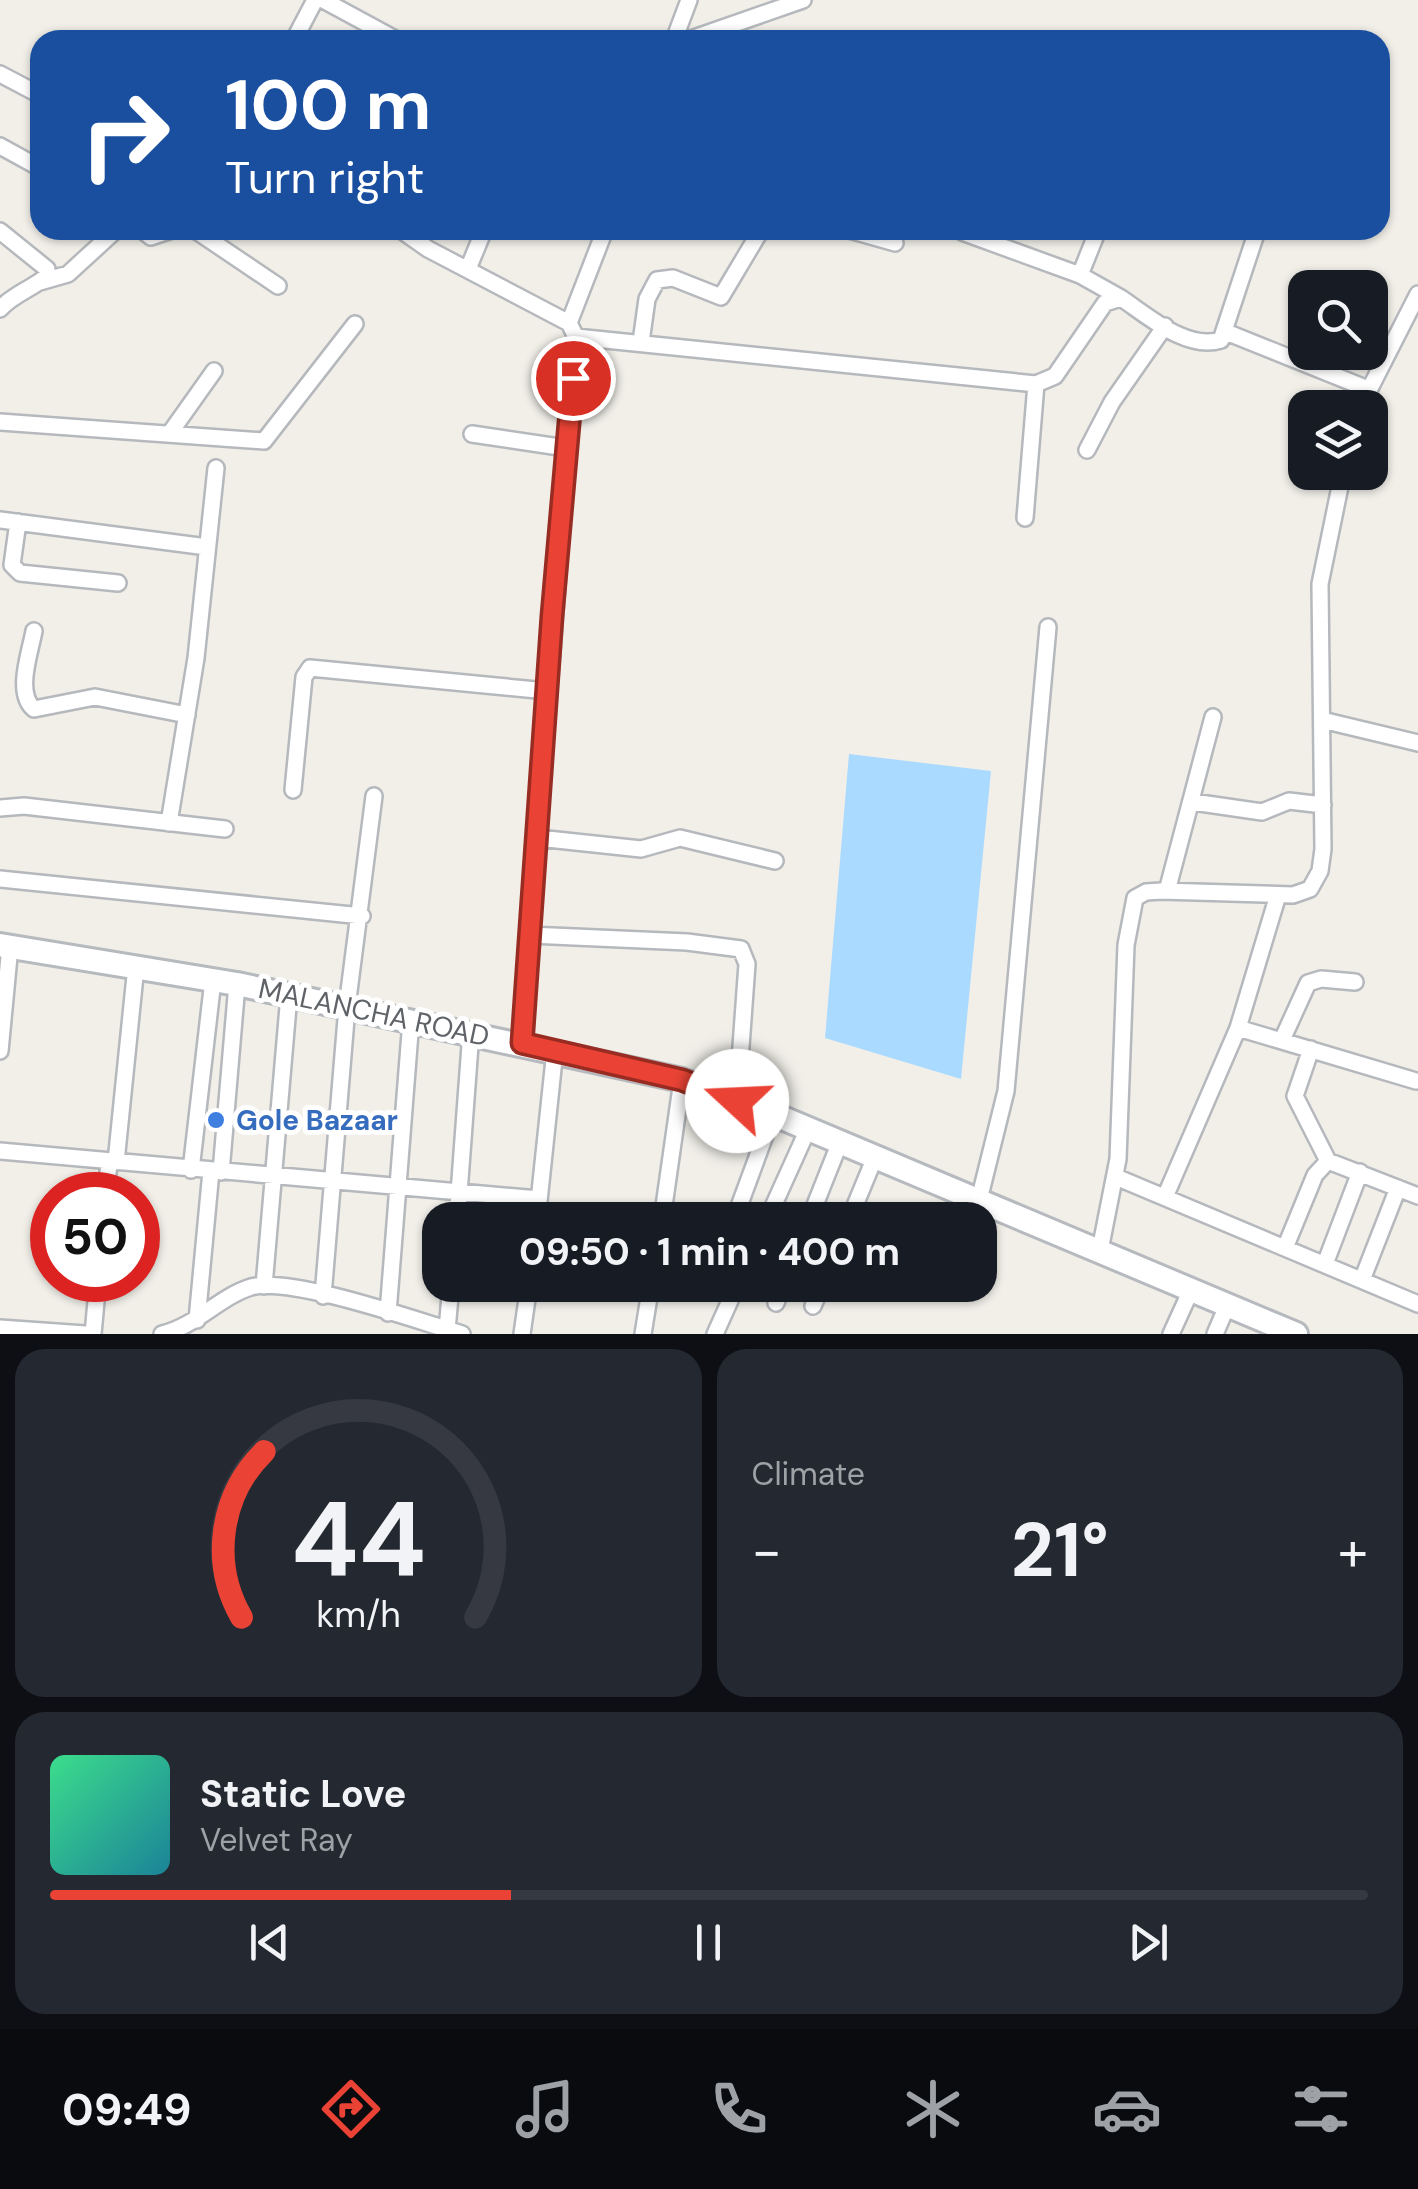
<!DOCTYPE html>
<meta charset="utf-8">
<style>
:root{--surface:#171b24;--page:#242831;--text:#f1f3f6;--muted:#9ea1a6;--line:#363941;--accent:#ea4335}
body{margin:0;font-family:"DM Sans",sans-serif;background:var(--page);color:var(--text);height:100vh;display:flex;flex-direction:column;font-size:38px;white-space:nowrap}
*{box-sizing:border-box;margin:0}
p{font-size:32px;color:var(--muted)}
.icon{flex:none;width:55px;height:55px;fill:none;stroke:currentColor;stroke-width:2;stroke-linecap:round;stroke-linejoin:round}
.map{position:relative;height:1334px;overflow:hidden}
.drawer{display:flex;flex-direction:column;gap:15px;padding:15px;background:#0d0f14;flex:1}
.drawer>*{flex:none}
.top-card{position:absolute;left:30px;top:30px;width:1360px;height:210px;border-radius:30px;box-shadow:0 2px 8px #0004;background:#1a4fa0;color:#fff;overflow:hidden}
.buttons{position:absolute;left:1288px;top:270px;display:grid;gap:20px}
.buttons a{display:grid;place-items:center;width:100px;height:100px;border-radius:20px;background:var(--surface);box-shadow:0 2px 8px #0004;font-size:50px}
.speed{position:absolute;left:30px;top:1172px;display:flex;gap:20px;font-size:50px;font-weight:700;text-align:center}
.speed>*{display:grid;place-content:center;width:130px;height:130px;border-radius:50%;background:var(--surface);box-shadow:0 2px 8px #0004;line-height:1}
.speed .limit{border:15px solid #d22;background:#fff;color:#111}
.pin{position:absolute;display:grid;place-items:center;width:85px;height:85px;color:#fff;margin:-42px;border:5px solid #fff;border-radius:50%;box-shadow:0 2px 10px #0007}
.me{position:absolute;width:110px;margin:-55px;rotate:290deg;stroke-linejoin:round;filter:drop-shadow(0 0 8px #0008)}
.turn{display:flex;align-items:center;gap:35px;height:210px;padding:0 30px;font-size:45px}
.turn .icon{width:130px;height:130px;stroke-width:2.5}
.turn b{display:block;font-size:70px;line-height:85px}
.big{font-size:75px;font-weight:700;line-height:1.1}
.drawer .widget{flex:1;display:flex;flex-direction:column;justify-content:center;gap:15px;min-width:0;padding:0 35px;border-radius:30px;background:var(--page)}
.drawer .dial{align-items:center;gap:0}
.dial svg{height:260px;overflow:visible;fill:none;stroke:var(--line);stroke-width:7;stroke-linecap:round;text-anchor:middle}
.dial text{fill:var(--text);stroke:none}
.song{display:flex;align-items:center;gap:30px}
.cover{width:120px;height:120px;border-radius:15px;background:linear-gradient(135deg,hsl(150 70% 55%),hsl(190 70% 35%))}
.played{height:10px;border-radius:5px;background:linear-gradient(90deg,var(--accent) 35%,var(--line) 35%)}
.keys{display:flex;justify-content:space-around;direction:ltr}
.heat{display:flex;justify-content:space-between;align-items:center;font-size:55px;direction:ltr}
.drawer .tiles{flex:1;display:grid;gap:15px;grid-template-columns:1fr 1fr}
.widget:last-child{grid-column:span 2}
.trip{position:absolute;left:422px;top:1202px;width:575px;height:100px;border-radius:30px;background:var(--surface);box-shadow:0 2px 8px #0004;font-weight:700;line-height:100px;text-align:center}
.tabs{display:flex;height:160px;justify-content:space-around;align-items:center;background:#090b0e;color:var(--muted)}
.tabs .icon{width:70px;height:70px}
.tabs .active{color:var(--accent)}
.tabs b{font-size:45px;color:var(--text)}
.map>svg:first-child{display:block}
.water{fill:#aadaff}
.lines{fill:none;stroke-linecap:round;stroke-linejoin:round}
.street-casing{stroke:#b5b8bc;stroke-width:20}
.secondary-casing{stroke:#b6babf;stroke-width:28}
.street{stroke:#fff;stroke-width:15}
.secondary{stroke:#fff;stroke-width:22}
.route-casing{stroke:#982c22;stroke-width:25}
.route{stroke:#ea4335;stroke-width:18}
.shop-dot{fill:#3f7fe0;stroke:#fff;stroke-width:4}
.labels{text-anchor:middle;stroke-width:10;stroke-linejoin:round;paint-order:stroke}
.street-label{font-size:28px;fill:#5f6368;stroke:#fff}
.shop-label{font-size:28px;font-weight:bold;fill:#366cbe;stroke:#fff;text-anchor:start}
</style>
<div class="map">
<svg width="1418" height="1334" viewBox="0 0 1418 1334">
<rect width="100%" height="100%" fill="#f1efe8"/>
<path class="water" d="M 849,754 L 991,771 L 961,1079 L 825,1038 Z"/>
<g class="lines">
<defs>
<path id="street" d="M 323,0 L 397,40
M 294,40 L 315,0
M 674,40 L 689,0
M 688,40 L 803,0
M 0,74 L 40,95
M 0,146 L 40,168
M 142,230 L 151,237 L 172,230
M 195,230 L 278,286
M 401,230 L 428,249 L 569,323 L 576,337 L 522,1043
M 849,230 L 895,243
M 0,231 L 47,269 L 47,276 C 32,289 13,294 0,309
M 962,232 L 1080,275 L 1121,298
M 468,269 L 484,230
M 1080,275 L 1098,230
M 40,282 L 68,274 L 116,230
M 569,323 L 605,230
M 1226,332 L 1368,389
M 576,337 L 1036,384 L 1055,376 L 1105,303 L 1121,298 C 1148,316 1187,351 1221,340 L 1255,237
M 641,342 L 647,299 L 657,280 L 673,278 L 721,297 L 761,230
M 1360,408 L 1418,294
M 0,422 L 264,441 L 355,324
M 170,433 L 214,371
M 472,434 L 566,448
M 1087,450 L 1112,402 L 1165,326
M 1025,518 L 1036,384
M 0,520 L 207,547
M 18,522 L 12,565 L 20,573 L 118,583
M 34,631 C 30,653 15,693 34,709 L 95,697 L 187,715
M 1322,720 L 1418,743
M 293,790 L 304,677 L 310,668 L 547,691
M 1193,802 L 1262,812 L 1289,801 L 1323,805
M 0,808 L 24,806 L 225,829
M 169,823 L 196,658 L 216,468
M 538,838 L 641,849 L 680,838 L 775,861
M 0,879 L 362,916
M 1167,891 L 1213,717
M 530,935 L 687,942 L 741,949 L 747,964 L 737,1101
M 1238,1028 L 1416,1081
M 1282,1040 L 1308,983 L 1321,979 L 1355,982
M 1311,1049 L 1295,1096 L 1328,1161
M 0,1051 L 10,946
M 0,1151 L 539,1199
M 116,1162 L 136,966
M 191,1170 L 213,980
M 221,1172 L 237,984
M 1116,1177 L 1418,1304
M 106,1195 L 109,1162
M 1165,1197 L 1238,1028 L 1278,895
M 979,1200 L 1006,1091 L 1048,627
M 457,1220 L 471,1032
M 537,1220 L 555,1050
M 662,1220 L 682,1080
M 734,1220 L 773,1114
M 767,1220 L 808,1129
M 809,1220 L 840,1142
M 849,1220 L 875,1157
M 1285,1248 L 1315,1175 L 1328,1161 L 1418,1196
M 1100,1250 L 1118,1159 L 1126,945 L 1135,898 L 1146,892 L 1161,891 L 1293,895 L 1310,889 L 1320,871 L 1323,849 L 1320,584 L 1343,472
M 1325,1264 L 1360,1172
M 1362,1280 L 1398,1188
M 264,1286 L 289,995
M 323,1296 L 347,1007 L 374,796
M 776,1303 L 783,1285
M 813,1306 L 822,1285
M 388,1313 L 411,1020
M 197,1320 L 211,1171
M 0,1328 L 85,1334
M 447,1330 L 451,1285
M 93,1334 L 98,1280
M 162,1334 C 196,1326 219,1297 251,1287 C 291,1276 418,1321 462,1334
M 522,1334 L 529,1285
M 643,1334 L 651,1285
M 715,1334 L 737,1285
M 1171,1334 L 1191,1290
M 1215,1334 L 1227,1306"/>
<path id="secondary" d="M 0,945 L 237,984 L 682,1080 L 773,1114 L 1296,1334"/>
</defs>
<use href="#street" class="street-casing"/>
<use href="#secondary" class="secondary-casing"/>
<use href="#street" class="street"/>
<use href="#secondary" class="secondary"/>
</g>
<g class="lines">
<defs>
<path id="route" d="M 573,378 L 552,616 L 522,1043 L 682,1080 L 737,1101"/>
</defs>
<use href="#route" class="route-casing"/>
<use href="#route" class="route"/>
</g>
<circle class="shop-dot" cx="216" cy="1120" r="10"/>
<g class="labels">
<g class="street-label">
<text transform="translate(374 1012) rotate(12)" y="10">MALANCHA ROAD</text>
</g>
<g class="shop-label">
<text x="236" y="1130">Gole Bazaar</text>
</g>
</g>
</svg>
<div class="buttons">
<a><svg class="icon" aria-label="search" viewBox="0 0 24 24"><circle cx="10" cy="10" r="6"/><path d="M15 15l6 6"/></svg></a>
<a><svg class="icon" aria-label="layers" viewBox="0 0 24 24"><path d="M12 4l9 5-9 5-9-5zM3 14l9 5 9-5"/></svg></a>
</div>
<div class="speed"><div class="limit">50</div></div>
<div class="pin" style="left:573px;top:378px;background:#d93025"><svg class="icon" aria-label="arrive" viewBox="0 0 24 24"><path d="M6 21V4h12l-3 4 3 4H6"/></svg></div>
<svg class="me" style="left:737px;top:1101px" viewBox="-20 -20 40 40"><circle r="19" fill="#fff"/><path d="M0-13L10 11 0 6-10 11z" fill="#ea4335"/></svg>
<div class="trip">09:50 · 1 min · 400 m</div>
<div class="top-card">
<div class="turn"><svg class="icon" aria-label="right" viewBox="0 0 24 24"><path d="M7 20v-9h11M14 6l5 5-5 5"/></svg><div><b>100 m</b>Turn right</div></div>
</div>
</div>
<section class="drawer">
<div class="tiles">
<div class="widget dial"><svg viewBox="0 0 100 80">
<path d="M14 69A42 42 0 1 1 86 69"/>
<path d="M14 69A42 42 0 0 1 21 18" stroke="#ea4335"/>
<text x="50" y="56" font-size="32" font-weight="700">44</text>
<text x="50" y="72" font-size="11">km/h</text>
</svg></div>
<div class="widget"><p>Climate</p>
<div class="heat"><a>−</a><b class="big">21°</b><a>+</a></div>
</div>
<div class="widget">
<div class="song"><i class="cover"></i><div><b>Static Love</b><p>Velvet Ray</p></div></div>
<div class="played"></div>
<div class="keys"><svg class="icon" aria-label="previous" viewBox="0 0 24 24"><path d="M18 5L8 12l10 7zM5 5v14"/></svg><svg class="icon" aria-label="pause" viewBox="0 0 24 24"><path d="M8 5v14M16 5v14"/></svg><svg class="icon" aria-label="next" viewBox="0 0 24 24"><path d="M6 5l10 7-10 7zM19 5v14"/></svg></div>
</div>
</div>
</section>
<nav class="tabs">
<b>09:49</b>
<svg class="icon active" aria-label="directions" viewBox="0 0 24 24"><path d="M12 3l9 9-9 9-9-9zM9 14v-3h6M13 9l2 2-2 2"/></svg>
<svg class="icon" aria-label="music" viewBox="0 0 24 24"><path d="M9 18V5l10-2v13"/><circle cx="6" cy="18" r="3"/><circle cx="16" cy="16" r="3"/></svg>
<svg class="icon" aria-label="phone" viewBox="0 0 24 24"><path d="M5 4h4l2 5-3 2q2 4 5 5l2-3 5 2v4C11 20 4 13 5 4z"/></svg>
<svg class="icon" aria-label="climate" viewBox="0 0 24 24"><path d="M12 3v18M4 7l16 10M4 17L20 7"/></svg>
<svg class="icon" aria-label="car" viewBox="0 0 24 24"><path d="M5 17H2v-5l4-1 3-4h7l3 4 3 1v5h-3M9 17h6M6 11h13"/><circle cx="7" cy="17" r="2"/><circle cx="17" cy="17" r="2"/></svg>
<svg class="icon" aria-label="filters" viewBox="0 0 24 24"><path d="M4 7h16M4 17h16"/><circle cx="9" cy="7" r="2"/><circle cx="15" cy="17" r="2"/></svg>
</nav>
